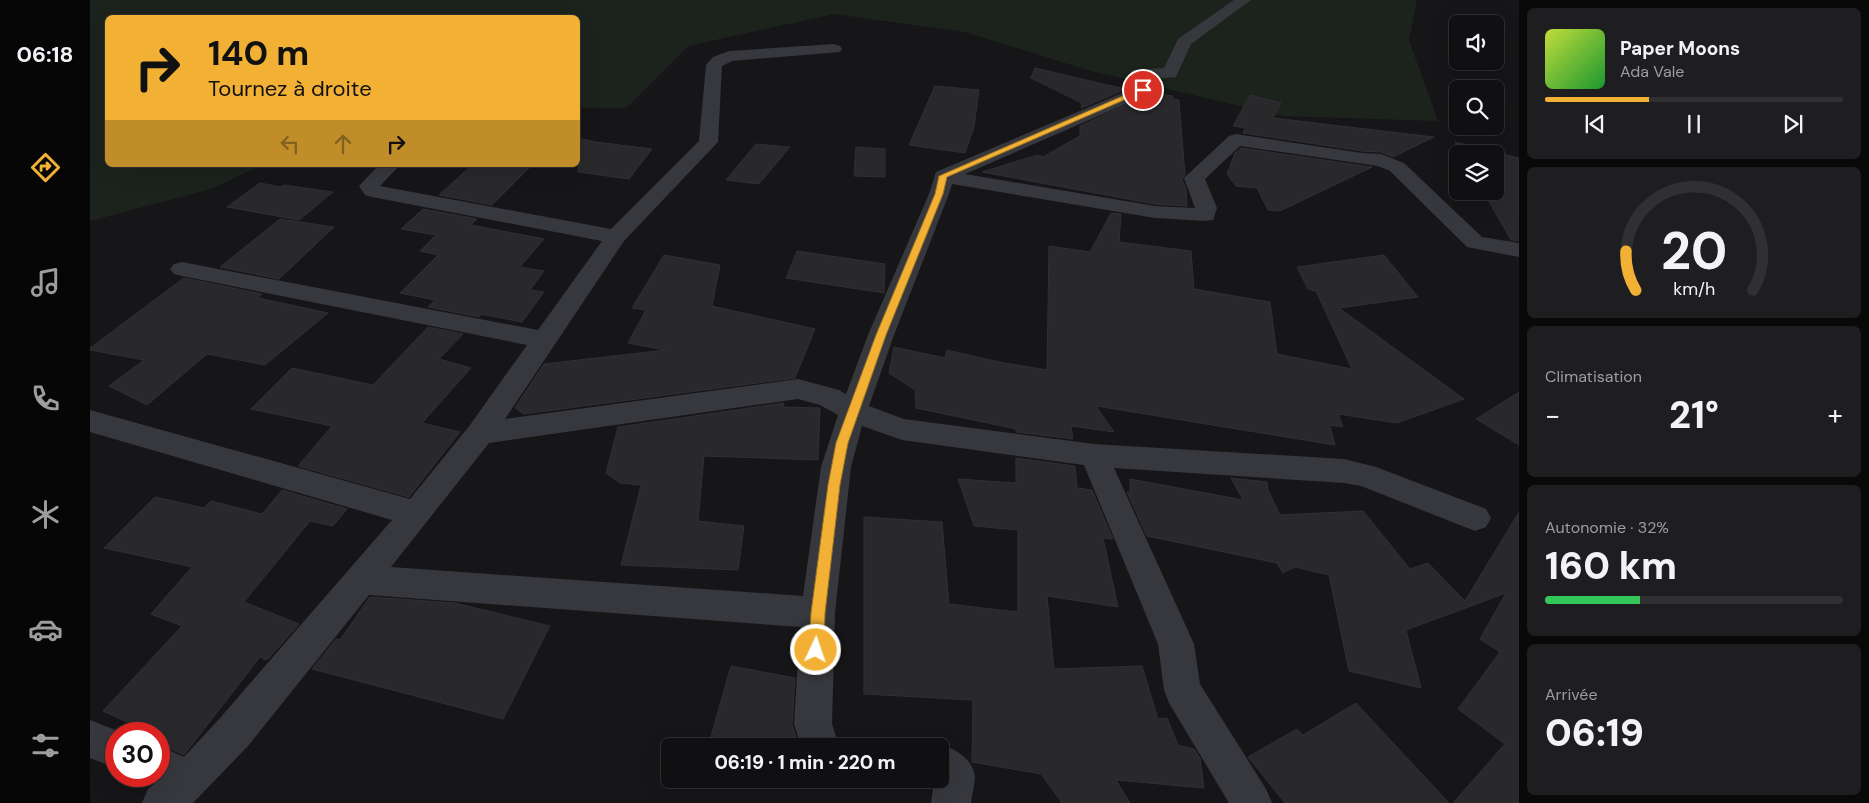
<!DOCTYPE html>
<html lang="fr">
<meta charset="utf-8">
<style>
:root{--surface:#101012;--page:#1e1e20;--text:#f1f3f6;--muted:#9c9d9f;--line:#303032;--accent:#f2b134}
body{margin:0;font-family:"DM Sans",sans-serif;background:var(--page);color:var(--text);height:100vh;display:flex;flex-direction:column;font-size:19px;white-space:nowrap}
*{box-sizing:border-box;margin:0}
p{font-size:16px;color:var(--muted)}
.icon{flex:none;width:28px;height:28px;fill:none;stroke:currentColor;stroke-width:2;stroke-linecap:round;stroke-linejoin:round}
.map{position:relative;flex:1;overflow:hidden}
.sheet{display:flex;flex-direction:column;gap:8px;padding:8px;background:#09090a;width:350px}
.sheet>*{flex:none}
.top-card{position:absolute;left:15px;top:15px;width:475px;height:152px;border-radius:8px;box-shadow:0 5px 20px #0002,0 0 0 1px var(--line);background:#f2b134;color:#111;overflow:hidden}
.controls{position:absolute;left:1359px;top:15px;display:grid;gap:10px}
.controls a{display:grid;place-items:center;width:55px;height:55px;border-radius:8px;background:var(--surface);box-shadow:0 5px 20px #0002,0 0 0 1px var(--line);font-size:25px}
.speed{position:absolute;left:15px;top:722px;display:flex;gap:10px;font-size:25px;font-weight:700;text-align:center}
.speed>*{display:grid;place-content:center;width:65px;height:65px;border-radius:50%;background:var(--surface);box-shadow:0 5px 20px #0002,0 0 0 1px var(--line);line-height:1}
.speed .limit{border:8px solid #d22;background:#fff;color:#111}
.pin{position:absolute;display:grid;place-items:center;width:42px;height:42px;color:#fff;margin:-21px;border:2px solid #fff;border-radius:50%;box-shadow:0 1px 5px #0007}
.me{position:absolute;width:55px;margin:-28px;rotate:3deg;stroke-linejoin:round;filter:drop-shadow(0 0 4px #0008)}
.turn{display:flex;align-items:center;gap:18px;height:105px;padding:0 20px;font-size:22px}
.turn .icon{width:65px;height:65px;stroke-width:2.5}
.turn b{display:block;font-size:35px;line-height:42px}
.lanes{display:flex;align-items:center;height:48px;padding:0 20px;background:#0003;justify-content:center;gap:25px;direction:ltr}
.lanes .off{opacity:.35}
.big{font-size:38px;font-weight:800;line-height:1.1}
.sheet .widget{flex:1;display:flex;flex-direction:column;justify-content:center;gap:8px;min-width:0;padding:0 18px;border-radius:8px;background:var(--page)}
.sheet .dial{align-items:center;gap:0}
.dial svg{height:130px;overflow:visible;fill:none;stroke:var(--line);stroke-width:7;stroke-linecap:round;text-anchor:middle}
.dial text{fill:var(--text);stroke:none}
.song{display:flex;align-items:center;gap:15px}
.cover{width:60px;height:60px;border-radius:8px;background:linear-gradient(135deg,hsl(70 70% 55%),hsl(130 70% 35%))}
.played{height:5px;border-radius:2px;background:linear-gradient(90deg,var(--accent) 35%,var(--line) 35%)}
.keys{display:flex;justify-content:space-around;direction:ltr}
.heat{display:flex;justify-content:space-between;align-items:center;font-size:28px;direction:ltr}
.charge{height:8px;border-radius:4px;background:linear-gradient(90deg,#34c759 32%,var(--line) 0)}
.trip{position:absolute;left:571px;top:738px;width:288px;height:50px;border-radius:8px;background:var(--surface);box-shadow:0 5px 20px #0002,0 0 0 1px var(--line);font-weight:800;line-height:50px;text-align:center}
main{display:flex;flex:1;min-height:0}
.menu{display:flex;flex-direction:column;width:90px;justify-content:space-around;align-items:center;background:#060607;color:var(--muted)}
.menu .icon{width:35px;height:35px}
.menu .current{color:var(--accent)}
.menu b{font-size:22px;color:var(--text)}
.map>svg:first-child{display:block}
.green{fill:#1c231d}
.building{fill:#29292c;stroke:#303034}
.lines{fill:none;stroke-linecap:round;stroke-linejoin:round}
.street{fill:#37383d;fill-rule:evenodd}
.route{fill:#f2b134;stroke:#9d7322}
</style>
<main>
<nav class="menu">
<b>06:18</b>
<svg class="icon current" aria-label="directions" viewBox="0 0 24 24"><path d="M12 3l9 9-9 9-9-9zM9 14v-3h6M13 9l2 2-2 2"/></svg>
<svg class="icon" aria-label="music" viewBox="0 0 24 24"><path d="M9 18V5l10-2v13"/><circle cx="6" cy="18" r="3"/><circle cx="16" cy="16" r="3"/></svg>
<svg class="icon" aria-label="phone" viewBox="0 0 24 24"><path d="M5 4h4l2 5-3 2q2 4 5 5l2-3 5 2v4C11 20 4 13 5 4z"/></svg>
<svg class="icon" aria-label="climate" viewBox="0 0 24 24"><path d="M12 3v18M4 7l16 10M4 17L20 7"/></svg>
<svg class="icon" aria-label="car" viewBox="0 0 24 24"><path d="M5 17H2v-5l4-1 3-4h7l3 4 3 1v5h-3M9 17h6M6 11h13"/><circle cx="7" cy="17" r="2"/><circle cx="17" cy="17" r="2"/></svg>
<svg class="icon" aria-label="filters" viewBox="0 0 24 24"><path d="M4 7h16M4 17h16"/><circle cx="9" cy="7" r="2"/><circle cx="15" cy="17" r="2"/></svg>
</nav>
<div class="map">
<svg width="1429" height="803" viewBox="0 0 1429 803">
<rect width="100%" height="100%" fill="#161618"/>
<path class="green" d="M 0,0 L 1327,0 L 1319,40 L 1348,121 L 1193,116 L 1001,71 L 875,32 L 744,14 L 598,46 L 536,108 L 488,108 L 488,18 L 18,18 L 18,165 L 172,165 L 121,189 L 0,221 Z"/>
<path class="building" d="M 945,68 L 1013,84 L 1036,89 L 991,108 L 992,103 L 941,78 Z
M 845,86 L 889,90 L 884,127 L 875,153 L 819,145 Z
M 1062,93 L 1083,96 L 1083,99 L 1089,100 L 1095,175 L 1092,179 L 1096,189 L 1097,206 L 1064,204 L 892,172 L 947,155 L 953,157 L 990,136 L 990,126 Z
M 1160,95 L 1191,103 L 1183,118 L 1344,137 L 1303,157 L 1291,152 L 1272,151 L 1153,133 L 1155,128 L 1143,126 Z
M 488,138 L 506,142 L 562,149 L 539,179 L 488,172 Z
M 1365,142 L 1429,158 L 1429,241 L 1421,240 L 1393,191 L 1405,191 L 1405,154 L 1372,154 Z
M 666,144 L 700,147 L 669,184 L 636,180 Z
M 766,147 L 795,149 L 795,177 L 764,176 Z
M 1151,148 L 1282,167 L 1190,211 L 1178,210 L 1167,188 L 1146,186 L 1137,174 L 1145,153 Z
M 382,165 L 442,165 L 402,205 L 349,195 Z
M 170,183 L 191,187 L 194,185 L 243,192 L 209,220 L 137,207 Z
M 333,209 L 387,219 L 381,225 L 454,239 L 430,267 L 454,271 L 440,290 L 454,292 L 432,322 L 391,314 L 389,317 L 338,307 L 345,300 L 310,293 L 348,255 L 330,251 L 346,235 L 311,229 Z
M 1021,213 L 1031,214 L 1029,242 L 1101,251 L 1104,289 L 1180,302 L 1187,354 L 1262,369 L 1226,291 L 1218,289 L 1207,267 L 1294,255 L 1328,297 L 1249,308 L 1374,399 L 1307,423 L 1248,414 L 1253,427 L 1240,425 L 1245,445 L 1006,406 L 1024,432 L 981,426 L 983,439 L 926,432 L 926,429 L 826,408 L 825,390 L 799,373 L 804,347 L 855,358 L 857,350 L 909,362 L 957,370 L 959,246 L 1000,252 Z
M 190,219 L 244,227 L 189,279 L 130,267 Z
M 707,251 L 795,264 L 794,293 L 696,278 Z
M 574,255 L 630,265 L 622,306 L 725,329 L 705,378 L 434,414 L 425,408 L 454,364 L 575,350 L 538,343 L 556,310 L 542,308 Z
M 94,278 L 172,294 L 168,298 L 238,313 L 175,365 L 117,354 L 57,405 L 19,386 L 54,360 L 0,350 L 0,348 Z
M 338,327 L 373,334 L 349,359 L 381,368 L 332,423 L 370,432 L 319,497 L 208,466 L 242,426 L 161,409 L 202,368 L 283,385 Z
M 1429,392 L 1429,445 L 1386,419 Z
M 694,403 L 693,407 L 730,408 L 728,460 L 614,456 L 608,521 L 654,526 L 648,570 L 531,565 L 551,485 L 530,483 L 516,473 L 528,427 Z
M 926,458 L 985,466 L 987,488 L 1002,490 L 1023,539 L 1013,538 L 1028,607 L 957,596 L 964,669 L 1052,666 L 1068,719 L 1077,718 L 1088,745 L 1104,749 L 1110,758 L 1114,788 L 1026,780 L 1040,803 L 972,803 L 951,774 L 882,762 L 883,700 L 774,694 L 774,517 L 852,522 L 859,604 L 928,612 L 928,530 L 884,526 L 868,479 L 926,483 Z
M 1141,478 L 1177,482 L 1178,490 L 1190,515 L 1273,511 L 1320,569 L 1338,563 L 1375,601 L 1429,512 L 1429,803 L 1363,803 L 1415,744 L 1368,709 L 1410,652 L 1390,639 L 1416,593 L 1316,630 L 1331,688 L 1259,671 L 1239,575 L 1205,567 L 1193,573 L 1187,563 L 1057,536 L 1037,492 L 1040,493 L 1040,479 L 1153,500 Z
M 192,490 L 257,509 L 243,526 L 220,521 L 154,602 L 209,624 L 179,658 L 175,660 L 170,657 L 94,755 L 69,744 L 69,734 L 64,734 L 13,711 L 92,626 L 61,614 L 102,567 L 14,548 L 65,497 L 114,508 L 121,501 L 172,514 Z
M 280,597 L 365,603 L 460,626 L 413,719 L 222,669 L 246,639 L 250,640 Z
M 641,666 L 705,678 L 702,724 L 707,741 L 706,746 L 650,746 L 620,740 Z
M 1266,703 L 1359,803 L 1195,803 L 1158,757 L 1207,729 L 1213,735 Z"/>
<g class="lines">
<path class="street" d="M 1144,0 L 1161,0 L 1101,44 L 1086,77 L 1058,79 L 1062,90 L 1059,94 L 875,174 L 1065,206 L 1105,208 L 1094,178 L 1139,136 L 1146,134 L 1272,153 L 1291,154 L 1314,163 L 1392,237 L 1429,243 L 1429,257 L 1377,247 L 1300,171 L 1288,166 L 1150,146 L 1115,179 L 1127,208 L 1123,220 L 1115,221 L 1065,218 L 862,184 L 859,194 L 804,335 L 779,406 L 814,419 L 1004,444 L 1254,459 L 1286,467 L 1396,509 L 1401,518 L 1396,527 L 1385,531 L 1271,486 L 1254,483 L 1024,468 L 1104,644 L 1110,684 L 1176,789 L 1182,803 L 1139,803 L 1079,703 L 1074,690 L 1068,644 L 994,465 L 812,440 L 772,426 L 761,467 L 745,613 L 742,724 L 749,746 L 711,746 L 704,724 L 710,627 L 279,595 L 158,746 L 103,803 L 52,803 L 58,789 L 64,784 L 55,780 L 54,776 L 69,776 L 69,746 L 94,757 L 130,718 L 302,520 L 0,432 L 0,410 L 320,499 L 380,425 L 437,345 L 92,276 L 84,274 L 80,269 L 84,264 L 92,262 L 448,330 L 512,241 L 282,197 L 275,195 L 269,186 L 289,165 L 310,165 L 290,186 L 521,229 L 609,141 L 616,65 L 623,57 L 639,51 L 744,44 L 750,46 L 752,49 L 750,52 L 642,61 L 632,66 L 628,142 L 534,241 L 415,419 L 708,379 L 749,390 L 756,394 L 778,335 L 839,194 L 846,172 L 1044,88 L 1040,74 L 1042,70 L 1074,68 L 1088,39 ZM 708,399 L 730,405 L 748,415 L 731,467 L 713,596 L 301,567 L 399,443 Z
M 0,720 L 36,734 L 26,734 L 26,768 L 0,758 Z
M 850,745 C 866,748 885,761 885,779 C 884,787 882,795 881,803 L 841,803 L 844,783 L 836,779 L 850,779 L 850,746 L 848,746 Z"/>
</g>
<path class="route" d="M 1051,88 L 1057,90 L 857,177 L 853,194 L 796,335 L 758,443 L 750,485 L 735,613 L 734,650 L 731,655 L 726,657 L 721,655 L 719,650 L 721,613 L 738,485 L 746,443 L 786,335 L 845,194 L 849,176 Z"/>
</svg>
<div class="controls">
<a><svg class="icon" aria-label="sound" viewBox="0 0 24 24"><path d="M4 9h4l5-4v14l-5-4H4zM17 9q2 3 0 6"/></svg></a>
<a><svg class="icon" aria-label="search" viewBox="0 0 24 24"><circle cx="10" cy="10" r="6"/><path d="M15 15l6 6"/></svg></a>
<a><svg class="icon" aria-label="layers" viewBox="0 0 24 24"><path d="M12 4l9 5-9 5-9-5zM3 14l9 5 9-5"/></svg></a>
</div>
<div class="speed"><div class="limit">30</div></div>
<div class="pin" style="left:1053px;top:90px;background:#d93025"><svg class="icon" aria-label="arrive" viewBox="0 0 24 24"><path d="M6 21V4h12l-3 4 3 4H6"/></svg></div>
<svg class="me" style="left:726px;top:650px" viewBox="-20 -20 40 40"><circle r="17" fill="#f2b134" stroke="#fff" stroke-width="3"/><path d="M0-11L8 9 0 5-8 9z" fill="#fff"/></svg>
<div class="trip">06:19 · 1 min · 220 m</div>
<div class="top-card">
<div class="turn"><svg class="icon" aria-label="right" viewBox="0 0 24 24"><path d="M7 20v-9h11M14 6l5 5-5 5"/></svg><div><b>140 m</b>Tournez à droite</div></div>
<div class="lanes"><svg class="icon off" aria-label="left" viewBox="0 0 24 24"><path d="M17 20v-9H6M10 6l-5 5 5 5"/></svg><svg class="icon off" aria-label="ahead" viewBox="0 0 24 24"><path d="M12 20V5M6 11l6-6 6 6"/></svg><svg class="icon" aria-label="right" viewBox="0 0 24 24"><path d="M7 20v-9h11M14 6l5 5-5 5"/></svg></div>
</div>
</div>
<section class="sheet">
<div class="widget">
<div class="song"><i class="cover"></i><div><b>Paper Moons</b><p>Ada Vale</p></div></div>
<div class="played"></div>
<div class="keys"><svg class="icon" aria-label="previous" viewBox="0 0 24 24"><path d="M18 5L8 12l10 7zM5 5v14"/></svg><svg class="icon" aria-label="pause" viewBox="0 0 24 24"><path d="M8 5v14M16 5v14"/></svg><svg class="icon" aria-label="next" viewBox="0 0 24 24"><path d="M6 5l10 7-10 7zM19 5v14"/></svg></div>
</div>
<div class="widget dial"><svg viewBox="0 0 100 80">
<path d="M14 69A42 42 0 1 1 86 69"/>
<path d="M14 69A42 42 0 0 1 8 45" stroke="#f2b134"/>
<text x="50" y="56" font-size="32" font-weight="700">20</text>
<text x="50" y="72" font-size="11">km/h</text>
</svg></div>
<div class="widget"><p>Climatisation</p>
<div class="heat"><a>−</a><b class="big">21°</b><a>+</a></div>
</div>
<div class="widget"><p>Autonomie · 32%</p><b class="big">160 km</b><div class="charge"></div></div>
<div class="widget"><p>Arrivée</p><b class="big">06:19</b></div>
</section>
</main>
